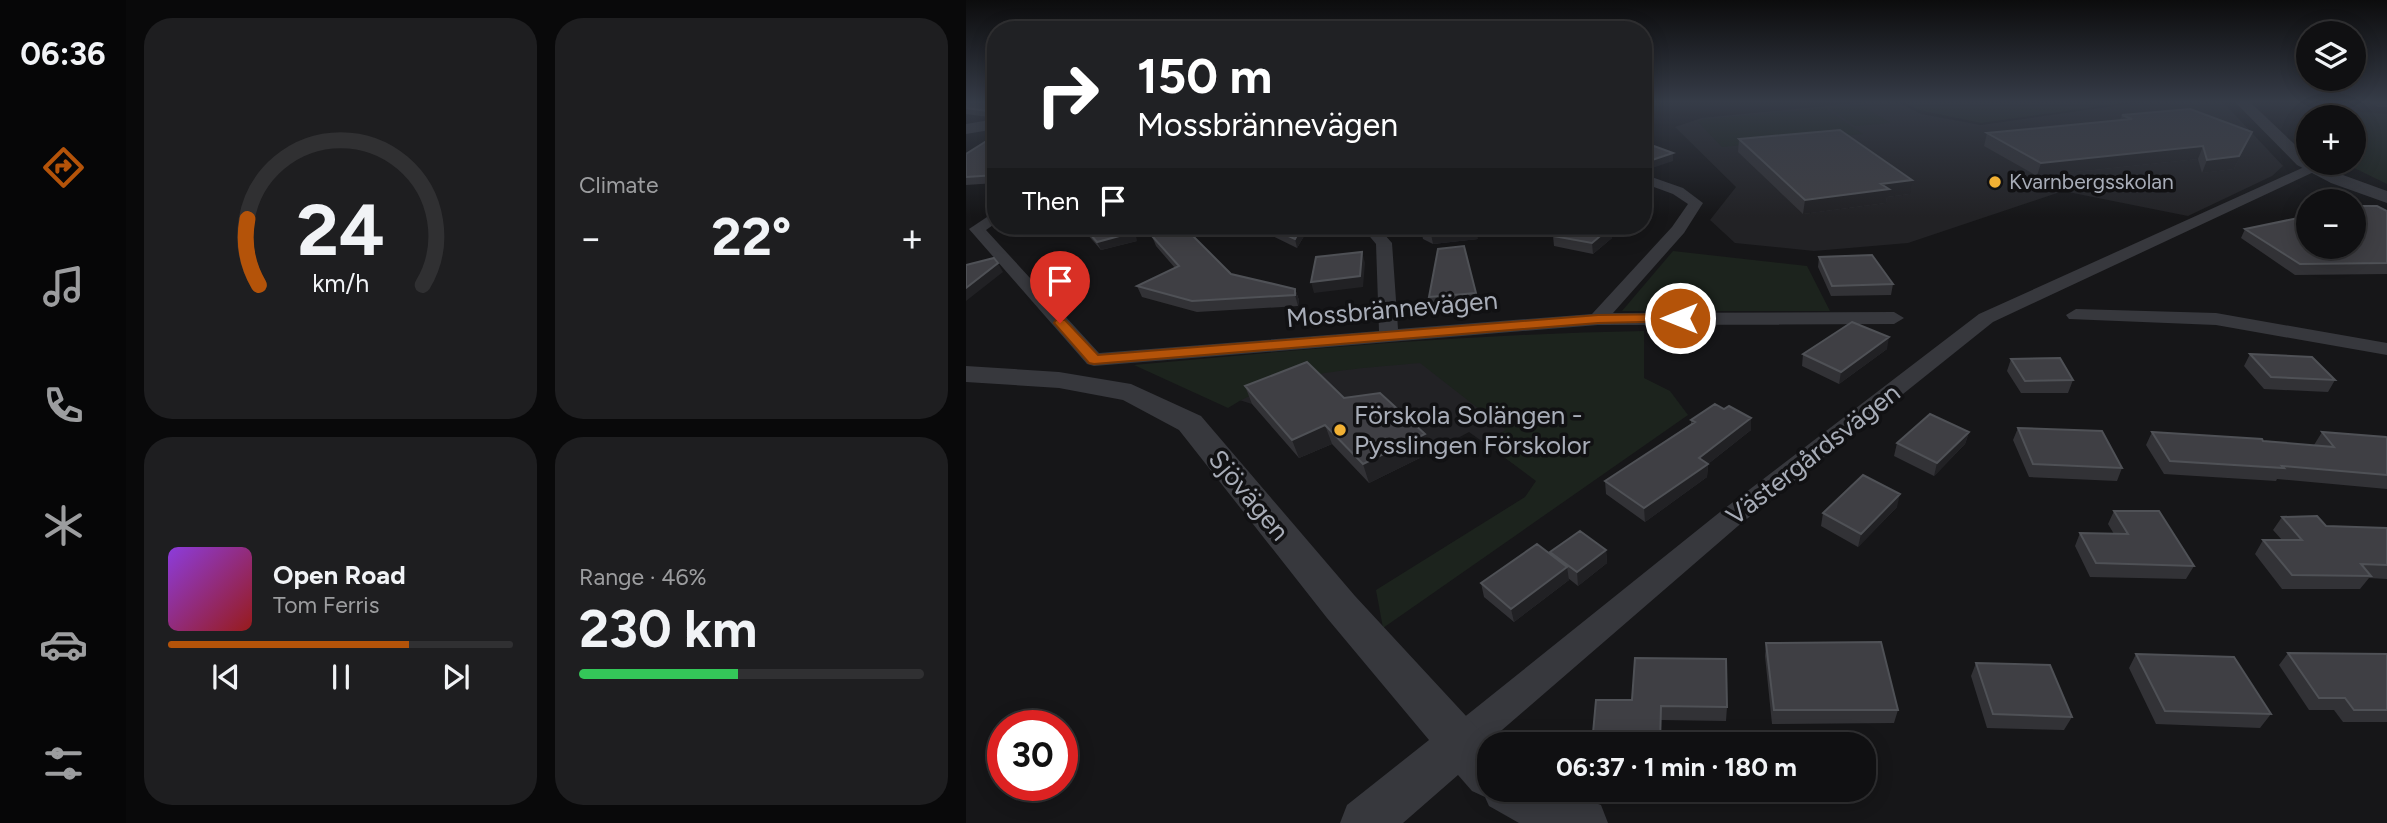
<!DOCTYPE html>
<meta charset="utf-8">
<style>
:root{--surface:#101012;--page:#1e1e20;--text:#f1f3f6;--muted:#9c9d9f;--line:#303032;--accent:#b45309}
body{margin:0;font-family:Figtree,sans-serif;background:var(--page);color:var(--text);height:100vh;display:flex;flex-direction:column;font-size:26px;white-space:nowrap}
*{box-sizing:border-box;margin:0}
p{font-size:23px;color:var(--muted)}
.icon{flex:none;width:38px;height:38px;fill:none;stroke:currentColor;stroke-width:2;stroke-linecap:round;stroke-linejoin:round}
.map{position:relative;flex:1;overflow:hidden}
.drawer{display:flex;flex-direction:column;gap:18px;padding:18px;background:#09090a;width:840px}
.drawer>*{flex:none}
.guide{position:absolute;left:21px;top:21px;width:665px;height:214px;border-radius:28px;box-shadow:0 4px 18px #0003,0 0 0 2px var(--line);background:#202124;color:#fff;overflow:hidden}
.buttons{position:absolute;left:1330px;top:21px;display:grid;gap:14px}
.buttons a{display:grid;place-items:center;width:70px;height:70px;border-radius:50%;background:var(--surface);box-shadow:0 4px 18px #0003,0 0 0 2px var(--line);font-size:35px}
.speed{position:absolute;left:21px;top:710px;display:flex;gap:14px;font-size:35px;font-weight:700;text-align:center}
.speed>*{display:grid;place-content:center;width:91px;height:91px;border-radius:50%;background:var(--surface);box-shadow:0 4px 18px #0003,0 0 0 2px var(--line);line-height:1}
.speed .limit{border:10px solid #d22;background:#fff;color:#111}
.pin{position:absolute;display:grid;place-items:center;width:60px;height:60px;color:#fff;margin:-72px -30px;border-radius:50% 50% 50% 0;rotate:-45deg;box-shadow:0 0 7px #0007}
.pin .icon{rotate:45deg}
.me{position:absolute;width:77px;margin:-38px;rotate:270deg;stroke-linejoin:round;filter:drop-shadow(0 0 5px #0008)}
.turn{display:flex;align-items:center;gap:24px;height:147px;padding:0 35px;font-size:32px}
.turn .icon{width:91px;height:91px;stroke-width:2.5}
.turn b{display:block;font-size:49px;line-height:60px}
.then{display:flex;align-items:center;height:66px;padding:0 35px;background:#0003;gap:14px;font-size:26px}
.big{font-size:52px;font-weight:700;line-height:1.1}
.drawer .card{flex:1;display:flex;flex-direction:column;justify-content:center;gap:10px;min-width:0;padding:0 24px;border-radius:28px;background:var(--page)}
.drawer .dial{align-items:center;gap:0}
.dial svg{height:182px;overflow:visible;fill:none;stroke:var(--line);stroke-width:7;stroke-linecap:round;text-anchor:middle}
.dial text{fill:var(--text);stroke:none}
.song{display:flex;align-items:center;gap:21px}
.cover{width:84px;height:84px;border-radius:10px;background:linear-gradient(135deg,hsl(270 70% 55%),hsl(0 70% 35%))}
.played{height:7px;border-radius:4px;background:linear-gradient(90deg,var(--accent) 70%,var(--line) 70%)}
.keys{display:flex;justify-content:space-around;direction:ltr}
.heat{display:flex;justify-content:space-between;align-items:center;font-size:38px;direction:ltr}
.charge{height:10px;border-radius:5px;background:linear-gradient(90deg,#34c759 46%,var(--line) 0)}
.drawer .tiles{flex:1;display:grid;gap:18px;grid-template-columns:repeat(2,1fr)}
.trip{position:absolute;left:511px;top:732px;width:399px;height:70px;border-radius:28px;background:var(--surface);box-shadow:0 4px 18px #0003,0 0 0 2px var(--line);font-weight:700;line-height:70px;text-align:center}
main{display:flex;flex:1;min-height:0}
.tabs{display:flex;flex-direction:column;width:126px;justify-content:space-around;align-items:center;background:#060607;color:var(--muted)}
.tabs .icon{width:49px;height:49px}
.tabs .selected{color:var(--accent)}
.tabs b{font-size:32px;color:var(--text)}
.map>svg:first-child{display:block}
.built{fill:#222225}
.green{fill:#1c231d}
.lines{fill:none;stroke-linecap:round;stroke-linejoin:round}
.minor{fill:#37383d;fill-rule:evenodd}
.tertiary{fill:#37383d;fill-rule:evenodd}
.wall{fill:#323236}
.shaded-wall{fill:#212124}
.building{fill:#3f3f44;stroke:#4f5156;stroke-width:2}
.route{fill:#b45309;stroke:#753606;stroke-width:2}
.poi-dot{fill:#f2b134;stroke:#111113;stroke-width:2.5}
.labels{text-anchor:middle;stroke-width:7;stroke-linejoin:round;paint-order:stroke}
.far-poi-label{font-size:21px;fill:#a8adb8;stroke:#111113;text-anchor:start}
.street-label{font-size:26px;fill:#a8adb8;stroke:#111113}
.poi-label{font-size:26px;fill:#a8adb8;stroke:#111113;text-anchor:start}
</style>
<main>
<nav class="tabs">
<b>06:36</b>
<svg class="icon selected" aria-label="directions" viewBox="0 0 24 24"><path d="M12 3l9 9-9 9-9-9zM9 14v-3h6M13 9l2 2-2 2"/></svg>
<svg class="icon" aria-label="music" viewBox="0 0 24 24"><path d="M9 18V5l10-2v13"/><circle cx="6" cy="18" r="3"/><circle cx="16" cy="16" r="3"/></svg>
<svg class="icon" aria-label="phone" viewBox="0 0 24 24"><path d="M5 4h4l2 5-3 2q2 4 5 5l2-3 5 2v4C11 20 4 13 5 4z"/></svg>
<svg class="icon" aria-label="climate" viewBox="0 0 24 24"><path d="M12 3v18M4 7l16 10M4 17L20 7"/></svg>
<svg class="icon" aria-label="car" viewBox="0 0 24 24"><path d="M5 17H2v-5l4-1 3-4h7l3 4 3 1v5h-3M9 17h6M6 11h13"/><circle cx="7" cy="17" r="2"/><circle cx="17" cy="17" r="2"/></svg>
<svg class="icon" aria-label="filters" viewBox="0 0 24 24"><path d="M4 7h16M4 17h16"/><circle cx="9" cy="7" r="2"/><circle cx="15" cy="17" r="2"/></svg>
</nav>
<section class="drawer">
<div class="tiles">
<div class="card dial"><svg viewBox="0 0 100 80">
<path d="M14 69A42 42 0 1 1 86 69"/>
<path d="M14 69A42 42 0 0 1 9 40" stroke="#b45309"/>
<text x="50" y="56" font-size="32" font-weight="700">24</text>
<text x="50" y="72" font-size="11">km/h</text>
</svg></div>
<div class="card"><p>Climate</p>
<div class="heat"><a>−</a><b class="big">22°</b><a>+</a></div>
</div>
<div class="card">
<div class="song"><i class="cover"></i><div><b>Open Road</b><p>Tom Ferris</p></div></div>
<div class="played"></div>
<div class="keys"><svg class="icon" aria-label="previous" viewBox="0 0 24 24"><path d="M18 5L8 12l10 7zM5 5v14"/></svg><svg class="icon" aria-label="pause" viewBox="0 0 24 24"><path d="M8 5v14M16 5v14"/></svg><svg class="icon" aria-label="next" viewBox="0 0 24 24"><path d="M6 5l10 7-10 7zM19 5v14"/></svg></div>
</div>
<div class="card"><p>Range · 46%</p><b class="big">230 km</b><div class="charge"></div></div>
</div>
</section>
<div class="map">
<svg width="1421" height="823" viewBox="0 0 1421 823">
<rect width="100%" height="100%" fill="#161618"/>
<path class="built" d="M 901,102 L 932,102 L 955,114 L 1015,125 L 1176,102 L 1257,102 L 1317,166 L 1306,176 L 1222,216 L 1097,191 L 942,243 L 848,251 L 769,243 L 744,220 L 770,187 L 709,127 L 736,118 Z
M 579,335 L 570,480 L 503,432 L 464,453 L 419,412 L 384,416 L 347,380 L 286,404 L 203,378 Z"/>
<path class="green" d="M 937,102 L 1165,102 L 1015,123 L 953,110 Z
M 894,105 L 925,123 L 889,126 L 862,107 Z
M 859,108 L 897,134 L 756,147 L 732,122 L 737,119 Z
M 1389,111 L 1421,114 L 1421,184 L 1378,163 L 1388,163 L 1388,117 L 1359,117 Z
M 707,251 L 841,266 L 864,311 L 656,311 Z
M 678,331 L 678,378 L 704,391 L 722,415 L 417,628 L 410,590 L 559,497 L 570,481 L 518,442 L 540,430 L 454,363 C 388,369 319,371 262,408 L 168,365 C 338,349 507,334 678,331 Z"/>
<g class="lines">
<path class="minor" d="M 1347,163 L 1354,167 L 1352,170 L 1027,322 L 772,526 L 507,755 L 494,760 L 481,755 L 476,743 L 481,731 L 754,512 L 1013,314 Z
M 677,174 L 717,188 L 737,203 L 718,233 L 647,313 L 928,312 L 938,318 L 928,324 L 632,325 L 128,366 L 121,364 L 3,229 L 30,211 L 30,223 L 20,230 L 133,353 L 413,331 L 410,244 L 395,226 L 411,226 L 426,243 L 432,329 L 626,314 L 706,227 L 722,204 L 707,194 L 677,183 Z
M 1110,309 L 1250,313 L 1421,343 L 1421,355 L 1250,325 L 1103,319 L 1100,315 Z"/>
<path class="tertiary" d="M 1269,102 L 1284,102 L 1342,157 L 1342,163 L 1354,163 L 1377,175 L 1421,191 L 1421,203 L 1365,183 L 1331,165 Z
M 30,119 L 30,129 L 0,134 L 0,124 Z
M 0,366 L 93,372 L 165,384 L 235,416 L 389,596 L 526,744 L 523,744 L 523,789 L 590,789 L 635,805 L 642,823 L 553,823 L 523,806 L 519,797 L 506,791 L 492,775 L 437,823 L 374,823 L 381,805 L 463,740 L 361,618 L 213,430 L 157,400 L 93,388 L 0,382 Z"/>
</g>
<path class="wall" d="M 0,102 L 30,102 L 30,118 L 0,114 Z
M 1403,102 L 1421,102 L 1421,107 L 1412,107 Z
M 1156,115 L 1286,132 L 1268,169 L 1236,173 L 1232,159 L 1071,176 L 1018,146 L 1021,133 L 1154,120 Z
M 30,135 L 30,183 L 0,185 L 0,154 Z
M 773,139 L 944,194 L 921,197 L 920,203 L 837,214 L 772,152 Z
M 1421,211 L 1421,274 L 1329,275 L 1275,238 L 1279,229 Z
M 117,226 L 171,241 L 135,250 L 121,234 Z
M 286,226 L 344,226 L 331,248 Z
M 454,226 L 512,239 L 467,244 L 457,239 Z
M 600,226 L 645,226 L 646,238 L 627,254 L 588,246 L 587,236 Z
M 186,236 L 265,274 L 329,289 L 333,300 L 332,306 L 231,312 L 176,297 L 171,286 L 209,268 L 190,246 Z
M 853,257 L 927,284 L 925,295 L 865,296 L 852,267 Z
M 510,293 L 511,299 L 464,302 L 463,297 Z
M 921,349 L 873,384 L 836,366 L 837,354 Z
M 1284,354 L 1369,380 L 1362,392 L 1298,389 L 1278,366 Z
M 1045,359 L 1107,380 L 1102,393 L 1055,393 L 1041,371 Z
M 279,386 L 378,398 L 459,434 L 464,453 L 403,483 L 366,444 L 333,458 L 286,404 Z
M 725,420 L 785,430 L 742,464 L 741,477 L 679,522 L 640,494 L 639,481 L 725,424 Z
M 1052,428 L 1156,468 L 1151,481 L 1063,477 L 1047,440 Z
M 1003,432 L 999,444 L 968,476 L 928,456 L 931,443 Z
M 1186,432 L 1349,446 L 1348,445 L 1356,432 L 1421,438 L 1421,489 L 1311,479 L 1310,481 L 1198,474 L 1180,445 Z
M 931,507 L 892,547 L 855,526 L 857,513 Z
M 1148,511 L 1228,566 L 1220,579 L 1124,577 L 1109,546 L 1114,533 L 1148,534 L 1142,524 Z
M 1316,517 L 1360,526 L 1421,528 L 1421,579 L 1403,578 L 1394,589 L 1316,589 L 1289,554 L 1297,540 L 1316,540 L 1307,530 Z
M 640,550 L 641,563 L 612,586 L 602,578 L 603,580 L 548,622 L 518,597 L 515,583 L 585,554 L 584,552 Z
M 800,643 L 932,710 L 928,723 L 806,724 L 799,656 Z
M 1322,653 L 1421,654 L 1421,722 L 1377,722 L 1368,710 L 1343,710 L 1313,665 Z
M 1170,654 L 1305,714 L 1294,728 L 1190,724 L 1163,668 Z
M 1010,663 L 1106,717 L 1098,730 L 1021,728 L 1005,676 Z
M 630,700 L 761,707 L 760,721 L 695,720 Z"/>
<path class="shaded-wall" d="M 1286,132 L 1268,169 L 1236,173 L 1241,160 Z
M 1237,146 L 1232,159 L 1071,176 L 1075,163 Z
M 707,153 L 707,161 L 677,171 L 677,163 Z
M 946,180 L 944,194 L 921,197 L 920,203 L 837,214 L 839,200 L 915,184 Z
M 166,226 L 168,226 L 171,241 L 135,250 L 131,242 Z
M 336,226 L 344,226 L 331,248 L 329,239 Z
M 639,226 L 645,226 L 646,238 L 627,254 L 626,243 Z
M 510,228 L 512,239 L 467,244 L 465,234 Z
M 396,252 L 399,263 L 397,287 L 348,293 L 345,282 Z
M 32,263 L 37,272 L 0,301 L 0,288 Z
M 329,289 L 333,300 L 332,306 L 329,295 Z
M 923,337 L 921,349 L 873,384 L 875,372 Z
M 785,418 L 785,430 L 742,464 L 741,477 L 679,522 L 678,508 L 733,458 Z
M 359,425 L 366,444 L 333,458 L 326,440 Z
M 1003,432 L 999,444 L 968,476 L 971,463 Z
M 459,434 L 464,453 L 403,483 L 397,464 Z
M 934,494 L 931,507 L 892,547 L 895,534 Z
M 640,550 L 641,563 L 612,586 L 611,572 Z
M 601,567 L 603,580 L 548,622 L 545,609 Z"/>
<path class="building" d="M 0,102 L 30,102 L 30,112 L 0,108 Z
M 1224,109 L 1286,132 L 1273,156 L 1241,160 L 1237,146 L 1075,163 L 1021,133 L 1166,119 L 1156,115 Z
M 874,130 L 946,180 L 915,184 L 923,189 L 839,200 L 773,139 Z
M 30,135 L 30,175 L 0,177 L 0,154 Z
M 677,142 L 707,153 L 677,163 Z
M 1388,206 L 1411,206 L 1421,211 L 1421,263 L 1334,264 L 1279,229 L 1342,216 L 1342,247 L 1388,247 Z
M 117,226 L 166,226 L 168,232 L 131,242 Z
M 300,226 L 336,226 L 329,239 Z
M 454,226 L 505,226 L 510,228 L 465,234 L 455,228 Z
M 600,226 L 642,226 L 645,227 L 626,243 L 587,236 Z
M 219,228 L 265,274 L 329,289 L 329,295 L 226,301 L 171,286 L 213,266 L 186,236 Z
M 498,246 L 510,293 L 463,297 L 472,249 Z
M 396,252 L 394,276 L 345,282 L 350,257 Z
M 906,255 L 927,284 L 866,286 L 853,257 Z
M 28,258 L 32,263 L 0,288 L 0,265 Z
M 886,322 L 923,337 L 875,372 L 837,354 Z
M 1284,354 L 1346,357 L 1369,380 L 1305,377 Z
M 1094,358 L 1107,380 L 1059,381 L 1045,359 Z
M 341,362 L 378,398 L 414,393 L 459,434 L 397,464 L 359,425 L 326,440 L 279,386 Z
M 749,404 L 758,409 L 763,406 L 785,418 L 733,458 L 742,464 L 678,508 L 639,481 L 729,422 L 725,420 Z
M 964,414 L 1003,432 L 971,463 L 931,443 Z
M 1052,428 L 1136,431 L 1156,468 L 1067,464 Z
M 1186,432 L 1296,439 L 1297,441 L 1368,447 L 1356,432 L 1420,437 L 1421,438 L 1421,475 L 1316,466 L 1318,468 L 1204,461 Z
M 897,475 L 934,494 L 895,534 L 857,513 Z
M 1148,511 L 1193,511 L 1228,566 L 1130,563 L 1114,533 L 1162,534 Z
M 1351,516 L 1360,526 L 1421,528 L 1421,565 L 1395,564 L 1405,576 L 1326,575 L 1297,540 L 1336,540 L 1316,517 Z
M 614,531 L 640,550 L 611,572 L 584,552 Z
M 571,544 L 601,567 L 545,609 L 515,583 Z
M 915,642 L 932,710 L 808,710 L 800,643 Z
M 1322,653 L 1421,654 L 1421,710 L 1388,710 L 1379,698 L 1353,698 Z
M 1170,654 L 1268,657 L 1305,714 L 1199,711 Z
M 669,658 L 760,659 L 761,707 L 695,706 L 694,744 L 626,744 L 630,700 L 666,700 Z
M 1010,663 L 1084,665 L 1106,717 L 1027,714 Z"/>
<linearGradient id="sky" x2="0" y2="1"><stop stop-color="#0c0c0d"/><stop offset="0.47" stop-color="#363c48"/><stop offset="1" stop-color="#363c48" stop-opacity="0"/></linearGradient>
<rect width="1421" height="217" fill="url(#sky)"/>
<path class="route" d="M 714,314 L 721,318 L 719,321 L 632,323 L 128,364 L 123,363 L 88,323 L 90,320 L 99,320 L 132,355 L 632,315 Z"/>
<g class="poi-dot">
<circle cx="1029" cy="182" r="7"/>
<circle cx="374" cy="430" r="7"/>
</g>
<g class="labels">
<g class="far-poi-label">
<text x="1043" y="189">Kvarnbergsskolan</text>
</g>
<g class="street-label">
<text transform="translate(426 309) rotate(-5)" y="9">Mossbrännevägen</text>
<text transform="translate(847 454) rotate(-38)" y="9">Västergårdsvägen</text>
<text transform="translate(283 495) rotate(50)" y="9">Sjövägen</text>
</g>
<g class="poi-label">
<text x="388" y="424">Förskola Solängen -<tspan x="388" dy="30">Pysslingen Förskolor</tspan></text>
</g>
</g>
</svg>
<div class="buttons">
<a><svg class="icon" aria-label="layers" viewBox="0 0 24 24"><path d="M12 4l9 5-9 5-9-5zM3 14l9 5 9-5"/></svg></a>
<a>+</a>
<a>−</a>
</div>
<div class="speed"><div class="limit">30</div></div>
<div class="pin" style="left:94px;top:323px;background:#d93025"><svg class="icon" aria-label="arrive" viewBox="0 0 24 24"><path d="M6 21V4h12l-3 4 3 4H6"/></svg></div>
<svg class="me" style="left:714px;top:318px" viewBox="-20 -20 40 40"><circle r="17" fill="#b45309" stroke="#fff" stroke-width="3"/><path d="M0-11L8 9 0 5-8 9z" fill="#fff"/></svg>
<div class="trip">06:37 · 1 min · 180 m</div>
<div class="guide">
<div class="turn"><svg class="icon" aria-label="right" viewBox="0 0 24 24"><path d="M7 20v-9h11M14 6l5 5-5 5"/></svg><div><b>150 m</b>Mossbrännevägen</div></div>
<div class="then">Then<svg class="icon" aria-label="arrive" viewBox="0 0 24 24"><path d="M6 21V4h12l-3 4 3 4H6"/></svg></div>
</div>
</div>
</main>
